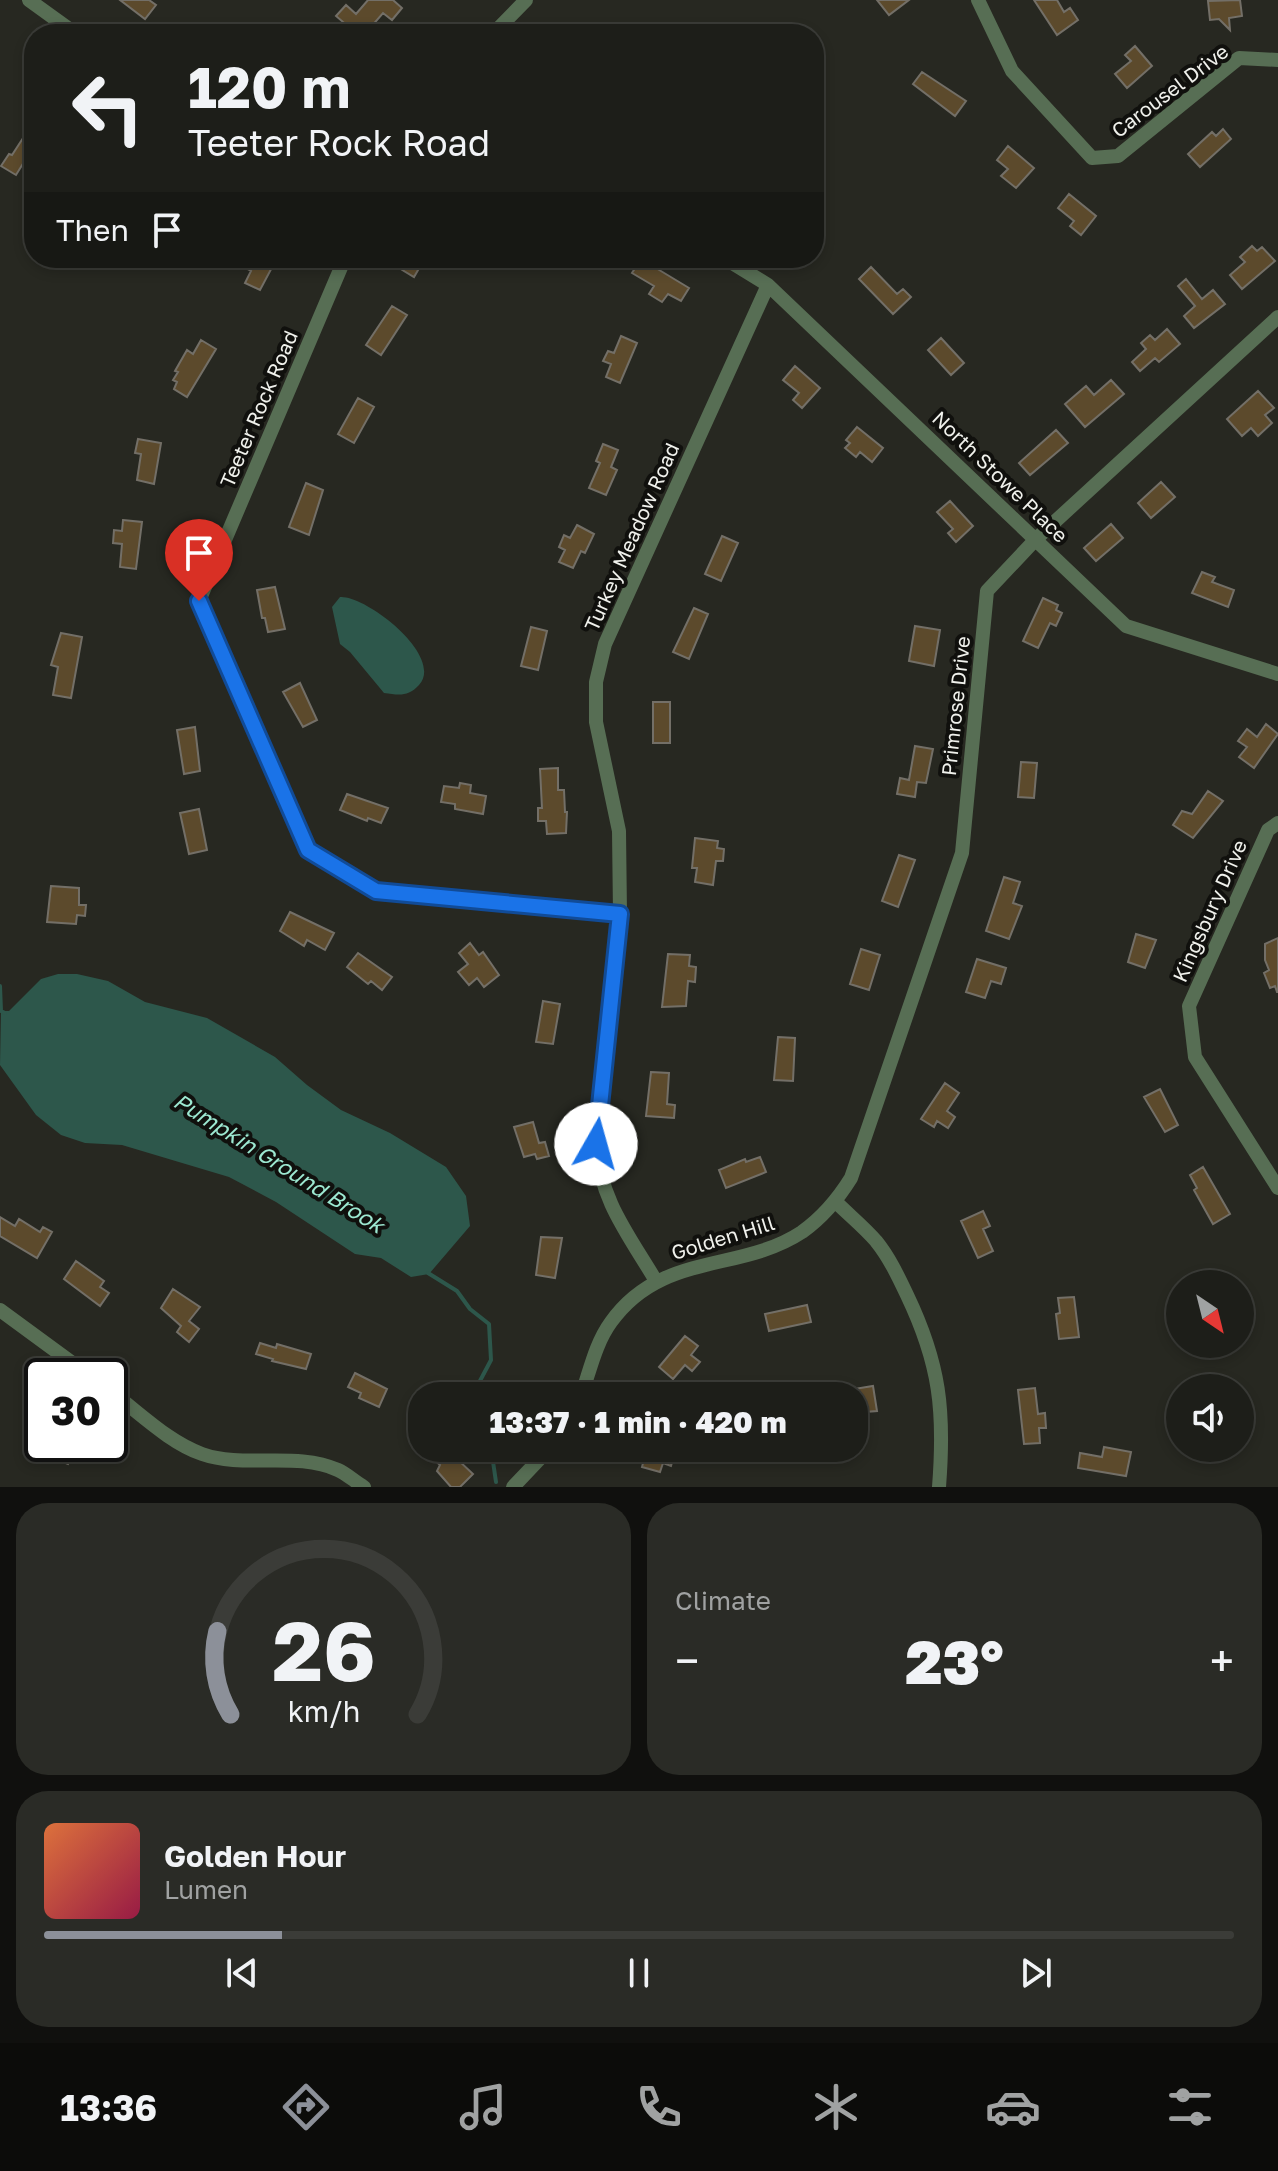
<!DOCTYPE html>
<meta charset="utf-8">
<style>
:root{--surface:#1d1e19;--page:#2a2b26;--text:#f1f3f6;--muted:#a0a2a2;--line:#3b3c38;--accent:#8c9099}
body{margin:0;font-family:"Golos Text",sans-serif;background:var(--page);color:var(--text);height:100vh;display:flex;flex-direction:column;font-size:30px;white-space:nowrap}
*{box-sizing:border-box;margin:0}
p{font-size:26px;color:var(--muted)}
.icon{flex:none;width:44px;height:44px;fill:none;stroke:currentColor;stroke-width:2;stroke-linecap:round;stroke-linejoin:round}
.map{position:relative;height:1487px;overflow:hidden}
.side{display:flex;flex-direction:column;gap:16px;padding:16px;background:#10100e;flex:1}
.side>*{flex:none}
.banner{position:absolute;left:24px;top:24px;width:800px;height:244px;border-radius:32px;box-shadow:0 4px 12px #0003,0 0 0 2px var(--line);background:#1d1e19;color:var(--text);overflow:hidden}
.needle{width:52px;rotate:145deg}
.buttons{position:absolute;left:1166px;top:1270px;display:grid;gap:16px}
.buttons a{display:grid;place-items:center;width:88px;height:88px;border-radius:50%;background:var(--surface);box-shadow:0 4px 12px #0003,0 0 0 2px var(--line);font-size:40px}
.speed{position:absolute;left:24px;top:1358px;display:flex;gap:16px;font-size:40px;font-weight:700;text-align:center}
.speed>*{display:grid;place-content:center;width:104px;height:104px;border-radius:50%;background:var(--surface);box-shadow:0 4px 12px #0003,0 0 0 2px var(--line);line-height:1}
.speed .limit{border:4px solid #111;border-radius:12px;background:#fff;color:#111}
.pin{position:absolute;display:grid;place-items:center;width:68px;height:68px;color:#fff;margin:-82px -34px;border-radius:50% 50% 50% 0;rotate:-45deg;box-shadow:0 0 8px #0007}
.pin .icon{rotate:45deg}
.me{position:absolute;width:88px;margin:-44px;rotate:7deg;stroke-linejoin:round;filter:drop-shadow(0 0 6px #0008)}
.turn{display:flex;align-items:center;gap:28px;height:168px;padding:0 32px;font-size:36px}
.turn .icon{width:104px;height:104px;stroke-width:2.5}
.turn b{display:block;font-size:56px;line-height:68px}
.then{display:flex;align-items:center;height:76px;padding:0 32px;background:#0003;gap:16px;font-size:30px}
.big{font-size:60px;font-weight:800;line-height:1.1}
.side .widget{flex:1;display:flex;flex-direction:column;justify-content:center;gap:12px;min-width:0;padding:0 28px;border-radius:32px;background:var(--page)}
.side .dial{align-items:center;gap:0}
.dial svg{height:208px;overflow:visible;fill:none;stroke:var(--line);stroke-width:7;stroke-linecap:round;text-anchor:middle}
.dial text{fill:var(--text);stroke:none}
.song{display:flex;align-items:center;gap:24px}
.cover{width:96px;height:96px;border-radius:12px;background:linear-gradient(135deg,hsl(20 70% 55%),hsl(340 70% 35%))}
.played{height:8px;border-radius:4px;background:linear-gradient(90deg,var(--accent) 20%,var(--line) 20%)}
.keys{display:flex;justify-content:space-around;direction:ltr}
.heat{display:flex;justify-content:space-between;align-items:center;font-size:44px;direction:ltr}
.side .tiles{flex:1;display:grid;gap:16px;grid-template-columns:1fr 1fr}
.widget:last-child{grid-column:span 2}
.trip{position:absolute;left:408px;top:1382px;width:460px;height:80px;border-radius:32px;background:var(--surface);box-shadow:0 4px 12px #0003,0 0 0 2px var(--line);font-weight:800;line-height:80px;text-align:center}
.tabs{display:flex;height:128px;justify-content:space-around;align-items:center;background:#0c0c0a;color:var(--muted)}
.tabs .icon{width:56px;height:56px}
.tabs .current{color:var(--accent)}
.tabs b{font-size:36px;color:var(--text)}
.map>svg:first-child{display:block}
.water{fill:#2d574b}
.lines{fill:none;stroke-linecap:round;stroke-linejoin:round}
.stream{stroke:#2d574b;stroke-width:4}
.building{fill:#5c4a2c;stroke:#736f67;stroke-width:2}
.minor{stroke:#576e54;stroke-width:14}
.route-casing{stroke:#114b97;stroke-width:20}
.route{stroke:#1a73e8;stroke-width:14}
.labels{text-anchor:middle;stroke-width:8;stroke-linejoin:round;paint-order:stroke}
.street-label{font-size:20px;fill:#f0f1ec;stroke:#10100d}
.water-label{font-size:22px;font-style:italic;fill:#9de9d2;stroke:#10100d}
</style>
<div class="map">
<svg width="1278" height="1487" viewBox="0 0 1278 1487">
<rect width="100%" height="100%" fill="#272821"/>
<path class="water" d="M 340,597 C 366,595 445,656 419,685 C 408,697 399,695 384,693 L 350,652 L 340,644 L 332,607 Z
M 58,974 L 77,974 L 108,981 L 145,1002 L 207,1018 L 275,1057 L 307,1085 L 341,1110 L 390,1133 L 446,1167 L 466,1196 L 470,1226 L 429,1274 L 411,1277 L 381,1258 L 355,1254 L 276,1202 L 229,1177 L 122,1145 L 85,1143 L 61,1135 L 36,1115 L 0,1065 L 1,1011 L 9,1011 L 41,979 Z"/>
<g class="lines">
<path class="stream" d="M 0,986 L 1,1011 L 5,1013
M 428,1273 L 457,1291 L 470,1309 L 489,1324 L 491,1360 L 472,1396
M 491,1448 L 496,1482"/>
</g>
<path class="building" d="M 120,0 L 149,0 L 156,5 L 145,19 Z
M 368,0 L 393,0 L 402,8 L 392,20 L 383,13 L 370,28 L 376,34 L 357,34 L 336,16 L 346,5 L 356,14 Z
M 877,0 L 909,0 L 889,15 Z
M 1034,0 L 1057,0 L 1064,12 L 1070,8 L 1078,20 L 1057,35 Z
M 1240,0 L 1242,16 L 1229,18 L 1230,30 L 1219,19 L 1210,20 L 1208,1 Z
M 1135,46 L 1152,66 L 1127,88 L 1115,74 L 1131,61 L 1125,55 Z
M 922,72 L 966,101 L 955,116 L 913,84 Z
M 1223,129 L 1231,139 L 1200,167 L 1188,154 L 1212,132 L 1216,136 Z
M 25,135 L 34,140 L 34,169 L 24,162 L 16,175 L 1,166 L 9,154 L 12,155 Z
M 1008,146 L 1034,168 L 1016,188 L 1001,176 L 1008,169 L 997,160 Z
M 1069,194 L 1096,216 L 1081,235 L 1070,226 L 1074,221 L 1058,208 Z
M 1252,246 L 1257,251 L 1262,247 L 1275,261 L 1242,289 L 1230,275 L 1245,262 L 1240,257 Z
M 248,258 L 277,258 L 260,290 L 245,283 L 251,271 L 244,267 Z
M 405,258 L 425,258 L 414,277 L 399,268 Z
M 641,259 L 689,288 L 681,301 L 668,294 L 662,302 L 649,294 L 654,286 L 632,273 Z
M 871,267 L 897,294 L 903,289 L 911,297 L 893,314 L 859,279 Z
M 1186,279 L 1202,299 L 1213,290 L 1225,304 L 1194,328 L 1184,316 L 1195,306 L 1178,286 Z
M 392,306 L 407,315 L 381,355 L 366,345 Z
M 1167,329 L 1180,344 L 1159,362 L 1155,358 L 1140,371 L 1132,362 L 1146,349 L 1141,343 L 1150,335 L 1155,340 Z
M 621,336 L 637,343 L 620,383 L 606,377 L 611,364 L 603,361 L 608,351 L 614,353 Z
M 941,338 L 964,363 L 951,375 L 928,350 Z
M 201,340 L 216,349 L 187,397 L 174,389 L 177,382 L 173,380 L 178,372 L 175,371 L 187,350 L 193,354 Z
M 795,366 L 820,388 L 802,408 L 793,400 L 799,393 L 783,380 Z
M 1111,380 L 1124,394 L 1085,427 L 1065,404 L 1086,386 L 1094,395 Z
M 1258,391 L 1274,408 L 1265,415 L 1272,423 L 1258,436 L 1251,428 L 1242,436 L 1227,419 Z
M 358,398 L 374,407 L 354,443 L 338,434 Z
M 857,427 L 883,448 L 872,462 L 860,452 L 856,457 L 845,448 L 850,443 L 846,440 Z
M 1056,430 L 1068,443 L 1030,475 L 1019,463 Z
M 138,439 L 161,443 L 154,484 L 137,480 L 141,454 L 135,453 Z
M 603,444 L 618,450 L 611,467 L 617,470 L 606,495 L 589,488 L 600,463 L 596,461 Z
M 1161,482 L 1175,497 L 1151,518 L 1138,503 Z
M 306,483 L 323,490 L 309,535 L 289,527 Z
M 950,501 L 973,526 L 956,542 L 948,533 L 953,529 L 937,512 Z
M 123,520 L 142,522 L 136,569 L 120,567 L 122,544 L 113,543 L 114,530 L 122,531 Z
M 1111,524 L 1123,538 L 1096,561 L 1084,548 Z
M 577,525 L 594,534 L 585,553 L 581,551 L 573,568 L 559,562 L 565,550 L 559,547 L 564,535 L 570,538 Z
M 722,536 L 738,543 L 721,581 L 705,574 Z
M 1202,572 L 1215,577 L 1212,582 L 1234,590 L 1228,607 L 1192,593 Z
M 275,587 L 285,629 L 268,632 L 265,618 L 262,618 L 257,590 Z
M 1043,598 L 1058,605 L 1056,610 L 1062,613 L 1056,626 L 1050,623 L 1038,648 L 1023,641 Z
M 694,608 L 708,614 L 689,659 L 673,652 Z
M 915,626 L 940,630 L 934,666 L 909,661 Z
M 531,627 L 547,631 L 538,670 L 521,666 Z
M 61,633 L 82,637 L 71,698 L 53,695 L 58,667 L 51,665 Z
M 300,683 L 317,720 L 303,727 L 283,692 Z
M 653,702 L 670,702 L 670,743 L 653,743 Z
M 1266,724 L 1278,734 L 1254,768 L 1239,757 L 1247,747 L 1238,741 L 1247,729 L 1257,737 Z
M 195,727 L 200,771 L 184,774 L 177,730 Z
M 915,746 L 933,749 L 926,783 L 917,782 L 915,797 L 897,794 L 900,778 L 909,780 Z
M 1021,762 L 1037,763 L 1034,798 L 1018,797 Z
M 558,768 L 558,790 L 564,790 L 565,812 L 567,812 L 566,833 L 547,834 L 546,821 L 538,821 L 538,808 L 542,808 L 540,769 Z
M 460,783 L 471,785 L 470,793 L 486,796 L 483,814 L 455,809 L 455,804 L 441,802 L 444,786 L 459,788 Z
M 1208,791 L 1223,801 L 1193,838 L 1173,825 L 1182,811 L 1192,814 Z
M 347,794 L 388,808 L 381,823 L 368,818 L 367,821 L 340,810 Z
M 199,809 L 207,850 L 189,854 L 180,813 Z
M 695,838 L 718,841 L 717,848 L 724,849 L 723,861 L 716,861 L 713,885 L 695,882 L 697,868 L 692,868 Z
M 899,855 L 915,860 L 898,907 L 882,901 Z
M 1004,877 L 1020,882 L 1013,903 L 1022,906 L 1009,939 L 986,931 Z
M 51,886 L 79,888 L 79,905 L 86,905 L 85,916 L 77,915 L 76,924 L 47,922 Z
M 290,912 L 334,933 L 325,950 L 307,940 L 304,946 L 280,931 Z
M 1136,934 L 1156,940 L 1145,968 L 1128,962 Z
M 1278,938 L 1278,992 L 1277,992 L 1275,986 L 1270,988 L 1264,973 L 1269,970 L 1265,960 L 1265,944 Z
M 470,943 L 479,955 L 483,952 L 499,975 L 484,987 L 477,978 L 469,985 L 458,972 L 468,964 L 459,953 Z
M 861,949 L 880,955 L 869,990 L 850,984 Z
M 358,953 L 392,977 L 382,990 L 371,981 L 368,984 L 347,967 Z
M 668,954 L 690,955 L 689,966 L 696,967 L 695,982 L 688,981 L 686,1006 L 662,1007 Z
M 977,959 L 1006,968 L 1001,984 L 991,981 L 985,998 L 966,992 Z
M 543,1001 L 560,1004 L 553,1044 L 536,1042 Z
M 778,1037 L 795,1038 L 793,1081 L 774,1080 Z
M 651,1072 L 669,1073 L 667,1104 L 675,1105 L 674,1118 L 646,1116 Z
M 945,1083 L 959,1093 L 947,1111 L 955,1117 L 948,1128 L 937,1121 L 934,1127 L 921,1119 Z
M 1160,1089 L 1178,1125 L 1165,1132 L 1144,1097 Z
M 533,1122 L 539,1143 L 545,1142 L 549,1156 L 537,1159 L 535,1154 L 524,1157 L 514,1127 Z
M 760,1157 L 766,1172 L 726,1188 L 719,1170 L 745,1159 L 746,1162 Z
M 1203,1167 L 1230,1214 L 1213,1224 L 1194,1190 L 1197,1188 L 1190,1175 Z
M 983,1211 L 990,1226 L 983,1229 L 993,1251 L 978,1258 L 961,1221 Z
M 0,1217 L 15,1226 L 19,1219 L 40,1232 L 43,1227 L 52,1232 L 37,1258 L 0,1236 Z
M 541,1237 L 562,1238 L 555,1278 L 536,1275 Z
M 76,1261 L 104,1281 L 100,1287 L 109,1293 L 100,1306 L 64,1279 Z
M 173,1289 L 200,1307 L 189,1321 L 199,1329 L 189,1342 L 177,1332 L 181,1326 L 161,1308 Z
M 1074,1297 L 1079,1337 L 1059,1339 L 1056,1314 L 1060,1313 L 1058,1298 Z
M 807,1305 L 811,1322 L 769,1331 L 765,1314 Z
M 685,1336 L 698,1346 L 691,1355 L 700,1362 L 692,1371 L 685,1365 L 673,1379 L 659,1367 Z
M 260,1343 L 276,1348 L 277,1344 L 311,1354 L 306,1369 L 272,1361 L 273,1359 L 256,1354 Z
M 355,1373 L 387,1389 L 379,1407 L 359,1398 L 361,1393 L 348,1387 Z
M 873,1386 L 877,1411 L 865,1412 L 866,1425 L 854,1426 L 854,1389 Z
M 1035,1388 L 1038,1414 L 1045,1413 L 1046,1428 L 1039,1428 L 1040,1443 L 1024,1444 L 1018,1390 Z
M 48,1444 L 69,1444 L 76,1448 L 68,1464 L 43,1454 Z
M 1104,1447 L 1131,1452 L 1126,1476 L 1078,1468 L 1080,1453 L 1102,1457 Z
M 438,1448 L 468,1448 L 457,1459 L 473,1474 L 460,1487 L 451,1487 L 437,1471 L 440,1465 L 430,1456 Z
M 647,1448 L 676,1448 L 671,1466 L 663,1463 L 660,1472 L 642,1467 Z"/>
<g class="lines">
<path class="minor" d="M 29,0 L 76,34
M 978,0 L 1012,71 L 1092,158 L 1118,156 L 1239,58 L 1278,60
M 493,34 L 526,0
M 345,258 L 199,601 L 308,850 L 376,891 L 620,914
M 724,258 L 768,285 L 1126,626 L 1278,674
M 1278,823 L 1268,830 L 1189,1006 L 1195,1057 L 1278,1188
M 836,1202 C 849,1215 864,1227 876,1241 C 889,1257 898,1276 907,1295 C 940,1364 945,1411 939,1487
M 656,1281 C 628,1234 600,1200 596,1144 L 620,914 L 619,831 L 596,722 L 596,682 L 605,644 L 768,285
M 0,1310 L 90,1376
M 110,1391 C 139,1412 168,1442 202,1454 C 244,1469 296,1451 338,1470 C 347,1474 355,1482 364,1487
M 581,1396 C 590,1371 595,1344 611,1322 C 662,1251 740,1273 802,1232 C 823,1217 838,1199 851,1178 L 962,853 L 987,591 L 1036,539 L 1278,317
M 513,1487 L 550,1448"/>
</g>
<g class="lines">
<defs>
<path id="route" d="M 199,601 L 308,850 L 376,891 L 620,914 L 596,1144"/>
</defs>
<use href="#route" class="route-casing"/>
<use href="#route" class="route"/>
</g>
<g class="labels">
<g class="street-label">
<text transform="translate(1170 91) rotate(-37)" y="7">Carousel Drive</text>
<text transform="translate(259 409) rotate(-67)" y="7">Teeter Rock Road</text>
<text transform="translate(1000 477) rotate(44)" y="7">North Stowe Place</text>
<text transform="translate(632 537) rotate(-66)" y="7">Turkey Meadow Road</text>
<text transform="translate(956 706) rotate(-84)" y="7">Primrose Drive</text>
<text transform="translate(1210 911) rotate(-66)" y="7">Kingsbury Drive</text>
<text transform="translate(723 1238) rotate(-17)" y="7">Golden Hill</text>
</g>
<g class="water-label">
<text transform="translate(279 1163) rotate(32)" y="8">Pumpkin Ground Brook</text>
</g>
</g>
</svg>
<div class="buttons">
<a><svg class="needle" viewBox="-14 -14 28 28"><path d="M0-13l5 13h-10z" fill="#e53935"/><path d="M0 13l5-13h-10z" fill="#a0a2a2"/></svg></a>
<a><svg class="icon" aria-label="sound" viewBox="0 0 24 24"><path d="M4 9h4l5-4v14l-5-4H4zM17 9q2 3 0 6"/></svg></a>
</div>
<div class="speed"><div class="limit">30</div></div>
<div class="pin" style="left:199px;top:601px;background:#d93025"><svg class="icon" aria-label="arrive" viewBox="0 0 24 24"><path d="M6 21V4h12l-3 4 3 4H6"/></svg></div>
<svg class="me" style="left:596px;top:1144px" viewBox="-20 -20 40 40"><circle r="19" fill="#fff"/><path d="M0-13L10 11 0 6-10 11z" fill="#1a73e8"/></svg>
<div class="trip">13:37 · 1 min · 420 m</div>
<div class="banner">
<div class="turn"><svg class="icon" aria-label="left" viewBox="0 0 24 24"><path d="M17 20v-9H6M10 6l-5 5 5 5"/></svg><div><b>120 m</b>Teeter Rock Road</div></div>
<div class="then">Then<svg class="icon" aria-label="arrive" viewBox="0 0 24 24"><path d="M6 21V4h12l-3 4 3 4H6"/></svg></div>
</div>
</div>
<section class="side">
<div class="tiles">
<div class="widget dial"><svg viewBox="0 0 100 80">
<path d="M14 69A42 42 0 1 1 86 69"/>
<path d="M14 69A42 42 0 0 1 9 37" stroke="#8c9099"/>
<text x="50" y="56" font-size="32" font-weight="700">26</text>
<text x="50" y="72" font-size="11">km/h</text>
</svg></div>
<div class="widget"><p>Climate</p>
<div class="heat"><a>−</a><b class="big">23°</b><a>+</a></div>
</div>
<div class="widget">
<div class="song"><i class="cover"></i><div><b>Golden Hour</b><p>Lumen</p></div></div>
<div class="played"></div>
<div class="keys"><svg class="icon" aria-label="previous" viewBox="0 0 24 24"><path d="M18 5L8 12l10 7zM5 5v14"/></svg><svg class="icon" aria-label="pause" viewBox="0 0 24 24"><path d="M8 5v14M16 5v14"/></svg><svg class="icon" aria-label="next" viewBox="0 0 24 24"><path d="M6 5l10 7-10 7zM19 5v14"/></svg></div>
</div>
</div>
</section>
<nav class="tabs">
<b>13:36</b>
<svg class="icon current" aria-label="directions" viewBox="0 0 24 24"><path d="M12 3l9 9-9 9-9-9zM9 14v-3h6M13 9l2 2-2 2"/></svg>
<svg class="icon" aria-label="music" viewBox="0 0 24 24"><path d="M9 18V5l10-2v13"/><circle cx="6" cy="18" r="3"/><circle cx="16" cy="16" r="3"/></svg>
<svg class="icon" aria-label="phone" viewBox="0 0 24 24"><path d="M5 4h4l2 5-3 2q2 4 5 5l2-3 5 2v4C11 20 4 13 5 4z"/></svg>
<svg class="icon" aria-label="climate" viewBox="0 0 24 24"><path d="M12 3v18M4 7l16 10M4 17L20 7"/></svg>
<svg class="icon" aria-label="car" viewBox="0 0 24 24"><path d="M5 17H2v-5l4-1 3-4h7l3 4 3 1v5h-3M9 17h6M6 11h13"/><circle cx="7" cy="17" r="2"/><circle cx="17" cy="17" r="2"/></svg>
<svg class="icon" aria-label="filters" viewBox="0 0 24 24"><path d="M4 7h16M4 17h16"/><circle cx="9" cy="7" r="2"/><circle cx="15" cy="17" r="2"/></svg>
</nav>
